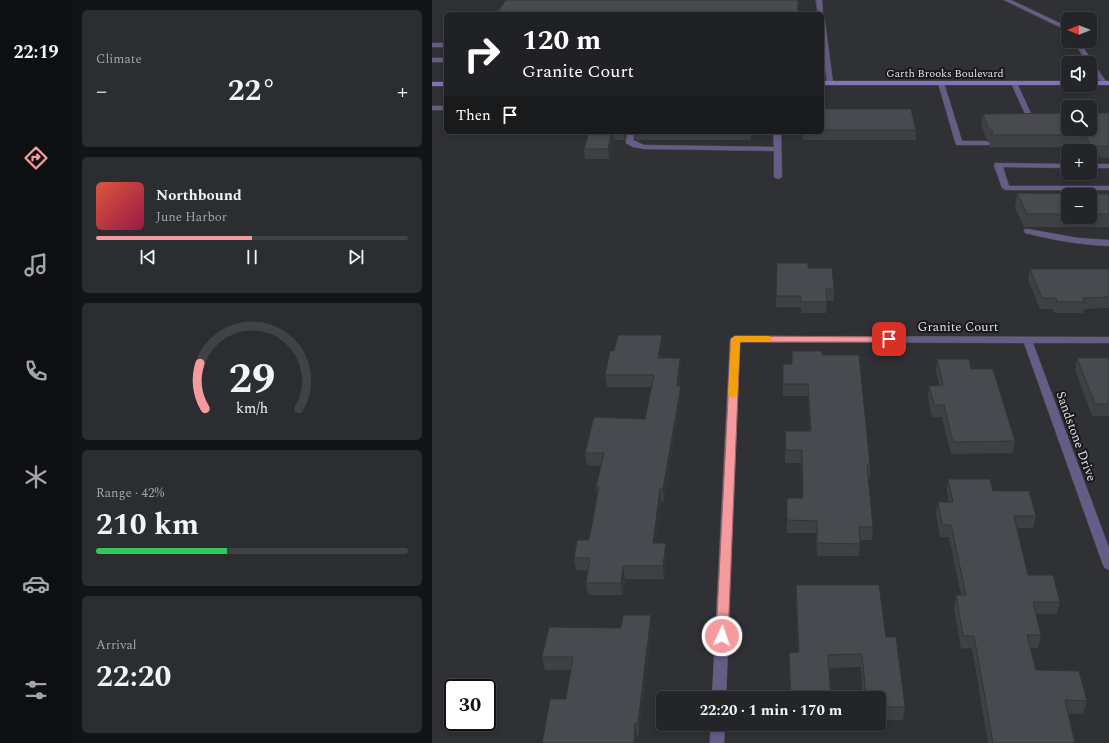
<!DOCTYPE html>
<meta charset="utf-8">
<style>
:root{--surface:#232528;--page:#2b2d30;--text:#f1f3f6;--muted:#a3a5a8;--line:#404245;--accent:#f59b9d}
body{margin:0;font-family:Spectral,serif;background:var(--page);color:var(--text);height:100vh;display:flex;flex-direction:column;font-size:15px;white-space:nowrap}
*{box-sizing:border-box;margin:0}
p{font-size:13px;color:var(--muted)}
.icon{flex:none;width:22px;height:22px;fill:none;stroke:currentColor;stroke-width:2;stroke-linecap:round;stroke-linejoin:round}
.map{position:relative;flex:1;overflow:hidden}
.drawer{display:flex;flex-direction:column;gap:10px;padding:10px;background:#131416;width:360px}
.drawer>*{flex:none}
.top-card{position:absolute;left:12px;top:12px;width:380px;height:122px;border-radius:6px;box-shadow:0 2px 6px #0003,0 0 0 1px var(--line);background:#202124;color:#fff;overflow:hidden}
.needle{width:26px;rotate:270deg}
.buttons{position:absolute;left:629px;top:12px;display:grid;gap:8px}
.buttons a{display:grid;place-items:center;width:36px;height:36px;border-radius:6px;background:var(--surface);box-shadow:0 2px 6px #0003,0 0 0 1px var(--line);font-size:20px}
.speed{position:absolute;left:12px;top:679px;display:flex;gap:8px;font-size:20px;font-weight:700;text-align:center}
.speed>*{display:grid;place-content:center;width:52px;height:52px;border-radius:50%;background:var(--surface);box-shadow:0 2px 6px #0003,0 0 0 1px var(--line);line-height:1}
.speed .limit{border:2px solid #111;border-radius:6px;background:#fff;color:#111}
.pin{position:absolute;display:grid;place-items:center;width:34px;height:34px;color:#fff;margin:-17px;border-radius:8px;box-shadow:0 2px 6px #0006}
.me{position:absolute;width:44px;margin:-22px;rotate:3deg;stroke-linejoin:round;filter:drop-shadow(0 0 3px #0008)}
.turn{display:flex;align-items:center;gap:14px;height:84px;padding:0 12px;font-size:18px}
.turn .icon{width:52px;height:52px;stroke-width:2.5}
.turn b{display:block;font-size:28px;line-height:34px}
.then{display:flex;align-items:center;height:38px;padding:0 12px;background:#0003;gap:8px;font-size:15px}
.big{font-size:30px;font-weight:700;line-height:1.1}
.drawer .card{flex:1;display:flex;flex-direction:column;justify-content:center;gap:6px;min-width:0;padding:0 14px;border-radius:6px;background:var(--page)}
.drawer .dial{align-items:center;gap:0}
.dial svg{height:104px;overflow:visible;fill:none;stroke:var(--line);stroke-width:7;stroke-linecap:round;text-anchor:middle}
.dial text{fill:var(--text);stroke:none}
.song{display:flex;align-items:center;gap:12px}
.cover{width:48px;height:48px;border-radius:6px;background:linear-gradient(135deg,hsl(10 70% 55%),hsl(340 70% 35%))}
.played{height:4px;border-radius:2px;background:linear-gradient(90deg,var(--accent) 50%,var(--line) 50%)}
.keys{display:flex;justify-content:space-around;direction:ltr}
.heat{display:flex;justify-content:space-between;align-items:center;font-size:22px;direction:ltr}
.charge{height:6px;border-radius:3px;background:linear-gradient(90deg,#34c759 42%,var(--line) 0)}
.trip{position:absolute;left:224px;top:691px;width:230px;height:40px;border-radius:6px;background:var(--surface);box-shadow:0 2px 6px #0003,0 0 0 1px var(--line);font-weight:700;line-height:40px;text-align:center}
main{display:flex;flex:1;min-height:0}
.dock{display:flex;flex-direction:column;width:72px;justify-content:space-around;align-items:center;background:#0e0f10;color:var(--muted)}
.dock .icon{width:28px;height:28px}
.dock .current{color:var(--accent)}
.dock b{font-size:18px;color:var(--text)}
.map>svg:first-child{display:block}
.lines{fill:none;stroke-linecap:round;stroke-linejoin:round}
.lane-casing{stroke:#4b4d51;stroke-width:1}
.street-casing{stroke:#4b4d51;stroke-width:1}
.secondary-casing{stroke:#4b4d51;stroke-width:1}
.lane{fill:#655d86;fill-rule:evenodd}
.street{fill:#655d86;fill-rule:evenodd}
.secondary{fill:#8274b6;fill-rule:evenodd}
.wall{fill:#3e4044;fill-rule:evenodd}
.shaded-wall{fill:#323437}
.building{fill:#484a4f;stroke:#323437}
.route{fill:#f59b9d;stroke:#9f6566}
.slow{fill:#f59e0b}
.labels{text-anchor:middle;stroke-width:4;stroke-linejoin:round;paint-order:stroke}
.far-street-label{font-size:11px;fill:#dfe0e3;stroke:#18191b}
.street-label{font-size:13px;fill:#dfe0e3;stroke:#18191b}
</style>
<main>
<nav class="dock">
<b>22:19</b>
<svg class="icon current" aria-label="directions" viewBox="0 0 24 24"><path d="M12 3l9 9-9 9-9-9zM9 14v-3h6M13 9l2 2-2 2"/></svg>
<svg class="icon" aria-label="music" viewBox="0 0 24 24"><path d="M9 18V5l10-2v13"/><circle cx="6" cy="18" r="3"/><circle cx="16" cy="16" r="3"/></svg>
<svg class="icon" aria-label="phone" viewBox="0 0 24 24"><path d="M5 4h4l2 5-3 2q2 4 5 5l2-3 5 2v4C11 20 4 13 5 4z"/></svg>
<svg class="icon" aria-label="climate" viewBox="0 0 24 24"><path d="M12 3v18M4 7l16 10M4 17L20 7"/></svg>
<svg class="icon" aria-label="car" viewBox="0 0 24 24"><path d="M5 17H2v-5l4-1 3-4h7l3 4 3 1v5h-3M9 17h6M6 11h13"/><circle cx="7" cy="17" r="2"/><circle cx="17" cy="17" r="2"/></svg>
<svg class="icon" aria-label="filters" viewBox="0 0 24 24"><path d="M4 7h16M4 17h16"/><circle cx="9" cy="7" r="2"/><circle cx="15" cy="17" r="2"/></svg>
</nav>
<section class="drawer">
<div class="card"><p>Climate</p>
<div class="heat"><a>−</a><b class="big">22°</b><a>+</a></div>
</div>
<div class="card">
<div class="song"><i class="cover"></i><div><b>Northbound</b><p>June Harbor</p></div></div>
<div class="played"></div>
<div class="keys"><svg class="icon" aria-label="previous" viewBox="0 0 24 24"><path d="M18 5L8 12l10 7zM5 5v14"/></svg><svg class="icon" aria-label="pause" viewBox="0 0 24 24"><path d="M8 5v14M16 5v14"/></svg><svg class="icon" aria-label="next" viewBox="0 0 24 24"><path d="M6 5l10 7-10 7zM19 5v14"/></svg></div>
</div>
<div class="card dial"><svg viewBox="0 0 100 80">
<path d="M14 69A42 42 0 1 1 86 69"/>
<path d="M14 69A42 42 0 0 1 10 34" stroke="#f59b9d"/>
<text x="50" y="56" font-size="32" font-weight="700">29</text>
<text x="50" y="72" font-size="11">km/h</text>
</svg></div>
<div class="card"><p>Range · 42%</p><b class="big">210 km</b><div class="charge"></div></div>
<div class="card"><p>Arrival</p><b class="big">22:20</b></div>
</section>
<div class="map">
<svg width="677" height="743" viewBox="0 0 677 743">
<rect width="100%" height="100%" fill="#2f3135"/>
<g class="lines">
<defs>
<path id="lane" d="M 384,0 L 390,0 L 391,15 L 386,14 Z
M 390,19 L 393,21 L 401,83 L 398,85 L 395,83 L 390,44 Z
M 0,43 L 14,43 L 14,47 L 0,47 Z
M 0,58 L 14,58 L 14,62 L 0,62 Z
M 582,81 L 585,83 L 600,116 L 599,117 L 594,116 L 579,83 Z
M 507,82 L 512,83 L 530,141 L 554,141 L 558,143 L 557,145 L 524,145 L 506,83 Z
M 0,106 L 14,106 L 14,110 L 0,110 Z
M 195,132 L 203,132 L 201,140 L 212,145 L 342,147 L 341,132 L 349,132 L 350,177 L 346,179 L 342,177 L 342,151 L 212,149 L 201,147 L 194,143 Z
M 563,163 L 636,164 L 636,168 L 571,167 L 577,186 L 677,186 L 677,190 L 574,190 L 570,188 L 562,165 Z
M 658,164 L 677,164 L 677,168 L 658,168 Z
M 593,229 L 596,229 L 646,238 L 677,240 L 677,246 C 649,245 621,240 593,233 L 592,231 Z"/>
<path id="street" d="M 572,0 L 579,0 L 636,27 L 636,31 Z
M 641,41 L 647,41 L 675,83 L 674,84 L 670,84 L 658,67 L 658,63 L 656,63 Z
M 303,336 L 677,337 L 677,343 L 601,343 L 677,548 L 677,570 L 673,568 L 671,565 L 592,343 L 308,342 L 294,698 L 280,698 L 298,339 Z
M 279,724 L 293,724 L 292,743 L 278,743 Z"/>
<path id="secondary" d="M 390,81 L 636,81 L 636,85 L 390,85 Z
M 658,81 L 677,81 L 677,85 L 658,85 Z
M 0,82 L 14,82 L 14,86 L 0,86 Z"/>
</defs>
<use href="#lane" class="lane-casing"/>
<use href="#street" class="street-casing"/>
<use href="#secondary" class="secondary-casing"/>
<use href="#lane" class="lane"/>
<use href="#street" class="street"/>
<use href="#secondary" class="secondary"/>
</g>
<path class="wall" d="M 390,109 L 484,130 L 484,140 L 371,140 L 371,132 L 390,132 Z
M 677,113 L 677,158 L 658,157 L 658,151 L 653,151 L 651,147 L 557,147 L 558,142 L 555,140 L 549,125 L 551,114 Z
M 157,132 L 195,132 L 193,140 L 182,140 L 177,159 L 153,159 L 152,149 Z
M 202,132 L 319,132 L 319,140 L 204,140 L 203,139 Z
M 585,193 L 677,194 L 677,227 L 592,227 L 583,207 ZM 636,195 L 658,195 L 658,217 L 636,217 Z
M 345,263 L 376,268 L 402,289 L 402,301 L 395,301 L 394,313 L 369,313 L 369,307 L 344,307 Z
M 598,269 L 677,269 L 677,308 L 652,309 L 651,313 L 623,313 L 621,309 L 608,309 L 596,280 Z
M 231,346 L 229,358 L 248,358 L 249,369 L 247,386 L 249,398 L 232,501 L 229,501 L 224,543 L 235,556 L 232,579 L 193,579 L 191,595 L 156,595 L 154,583 L 156,570 L 144,570 L 142,558 L 157,540 L 165,494 L 164,487 L 170,466 L 155,465 L 153,453 L 213,419 L 219,387 L 175,387 L 173,375 L 182,351 Z
M 390,355 L 438,465 L 438,477 L 436,477 L 441,527 L 440,540 L 428,540 L 427,556 L 385,556 L 384,533 L 355,533 L 355,498 L 371,498 L 369,463 L 353,463 L 353,431 L 378,431 L 376,396 L 351,396 L 351,364 L 360,364 Z
M 645,358 L 677,358 L 677,416 L 660,416 L 643,370 Z
M 505,359 L 539,369 L 583,441 L 580,453 L 519,454 L 510,417 L 500,417 L 496,397 L 497,386 L 507,385 L 504,371 Z
M 516,479 L 561,491 L 604,516 L 601,528 L 585,528 L 596,575 L 628,602 L 625,614 L 604,614 L 609,635 L 606,648 L 598,648 L 604,670 L 655,701 L 651,714 L 636,713 L 643,743 L 556,743 L 540,648 L 529,649 L 522,608 L 524,595 L 529,595 L 517,537 L 508,537 L 504,514 L 506,502 L 517,502 L 515,491 Z
M 364,585 L 454,637 L 473,707 L 471,720 L 447,720 L 447,698 L 431,698 L 429,667 L 397,668 L 399,698 L 358,698 L 357,653 L 366,652 L 364,598 Z
M 220,628 L 207,735 L 205,735 L 134,699 L 139,670 L 113,670 L 110,657 Z"/>
<path class="shaded-wall" d="M 180,132 L 181,132 L 182,140 L 177,159 L 176,149 Z
M 192,132 L 195,132 L 193,140 Z
M 230,335 L 231,346 L 227,369 L 226,358 Z
M 248,358 L 249,369 L 245,398 L 245,386 Z
M 249,386 L 249,398 L 232,501 L 231,489 Z
M 228,489 L 229,501 L 223,556 L 221,543 Z
M 234,543 L 235,556 L 232,579 L 231,566 Z
M 191,566 L 193,579 L 191,595 L 189,583 Z
M 219,615 L 220,628 L 207,735 L 206,723 Z
M 203,723 L 205,735 L 204,743 L 202,743 Z"/>
<path class="building" d="M 74,0 L 366,0 L 366,14 L 64,14 Z
M 390,109 L 479,109 L 484,130 L 390,130 Z
M 636,113 L 636,129 L 658,129 L 658,113 L 677,113 L 677,146 L 659,146 L 653,135 L 559,135 L 561,131 L 556,128 L 551,114 Z
M 157,132 L 180,132 L 176,149 L 152,149 Z
M 585,193 L 677,194 L 677,214 L 658,214 L 658,195 L 636,195 L 636,214 L 595,214 Z
M 345,263 L 376,263 L 376,268 L 400,268 L 402,289 L 394,289 L 395,302 L 369,302 L 369,296 L 344,296 Z
M 598,269 L 677,269 L 677,297 L 651,298 L 653,302 L 625,302 L 624,298 L 610,298 Z
M 186,335 L 230,335 L 226,358 L 248,358 L 245,386 L 249,386 L 231,489 L 228,489 L 221,543 L 234,543 L 231,566 L 191,566 L 189,583 L 154,583 L 158,558 L 142,558 L 145,540 L 157,540 L 167,487 L 164,487 L 172,453 L 153,453 L 162,417 L 213,419 L 222,375 L 173,375 L 178,351 L 182,351 Z
M 360,351 L 390,351 L 390,355 L 427,355 L 438,465 L 435,465 L 441,527 L 427,527 L 428,544 L 385,543 L 385,521 L 355,520 L 355,498 L 371,498 L 370,450 L 354,450 L 353,431 L 379,431 L 376,384 L 351,384 L 351,364 L 360,364 Z
M 645,358 L 677,358 L 677,404 L 663,404 Z
M 505,359 L 537,359 L 539,369 L 561,369 L 583,441 L 521,442 L 512,405 L 502,405 L 497,386 L 511,385 Z
M 516,479 L 558,479 L 561,491 L 597,491 L 604,516 L 582,516 L 596,575 L 621,575 L 628,602 L 601,602 L 609,635 L 595,635 L 604,670 L 647,671 L 655,701 L 633,700 L 643,743 L 561,743 L 542,636 L 531,636 L 524,595 L 534,595 L 519,525 L 510,525 L 506,502 L 521,502 Z
M 364,585 L 447,585 L 454,637 L 464,637 L 473,707 L 447,707 L 447,698 L 434,698 L 430,654 L 396,655 L 399,698 L 359,698 L 357,653 L 367,652 Z
M 191,615 L 219,615 L 206,723 L 203,723 L 202,743 L 110,743 L 118,699 L 134,699 L 141,657 L 110,657 L 117,627 L 189,628 Z"/>
<path class="route" d="M 303,336 L 457,337 L 461,339 L 457,342 L 308,342 L 296,636 L 294,639 L 290,640 L 285,639 L 284,636 L 299,339 Z"/>
<path class="slow" d="M 303,336 L 337,336 L 341,339 L 337,342 L 308,342 L 305,395 L 301,398 L 296,395 L 299,339 Z"/>
<g class="labels">
<g class="far-street-label">
<text x="513" y="77">Garth Brooks Boulevard</text>
</g>
<g class="street-label">
<text x="526" y="331">Granite Court</text>
<text transform="translate(645 436) rotate(70)" y="5">Sandstone Drive</text>
</g>
</g>
</svg>
<div class="buttons">
<a><svg class="needle" viewBox="-14 -14 28 28"><path d="M0-13l5 13h-10z" fill="#e53935"/><path d="M0 13l5-13h-10z" fill="#a3a5a8"/></svg></a>
<a><svg class="icon" aria-label="sound" viewBox="0 0 24 24"><path d="M4 9h4l5-4v14l-5-4H4zM17 9q2 3 0 6"/></svg></a>
<a><svg class="icon" aria-label="search" viewBox="0 0 24 24"><circle cx="10" cy="10" r="6"/><path d="M15 15l6 6"/></svg></a>
<a>+</a>
<a>−</a>
</div>
<div class="speed"><div class="limit">30</div></div>
<div class="pin" style="left:457px;top:339px;background:#d93025"><svg class="icon" aria-label="arrive" viewBox="0 0 24 24"><path d="M6 21V4h12l-3 4 3 4H6"/></svg></div>
<svg class="me" style="left:290px;top:636px" viewBox="-20 -20 40 40"><circle r="17" fill="#f59b9d" stroke="#fff" stroke-width="3"/><path d="M0-11L8 9 0 5-8 9z" fill="#fff"/></svg>
<div class="trip">22:20 · 1 min · 170 m</div>
<div class="top-card">
<div class="turn"><svg class="icon" aria-label="right" viewBox="0 0 24 24"><path d="M7 20v-9h11M14 6l5 5-5 5"/></svg><div><b>120 m</b>Granite Court</div></div>
<div class="then">Then<svg class="icon" aria-label="arrive" viewBox="0 0 24 24"><path d="M6 21V4h12l-3 4 3 4H6"/></svg></div>
</div>
</div>
</main>
